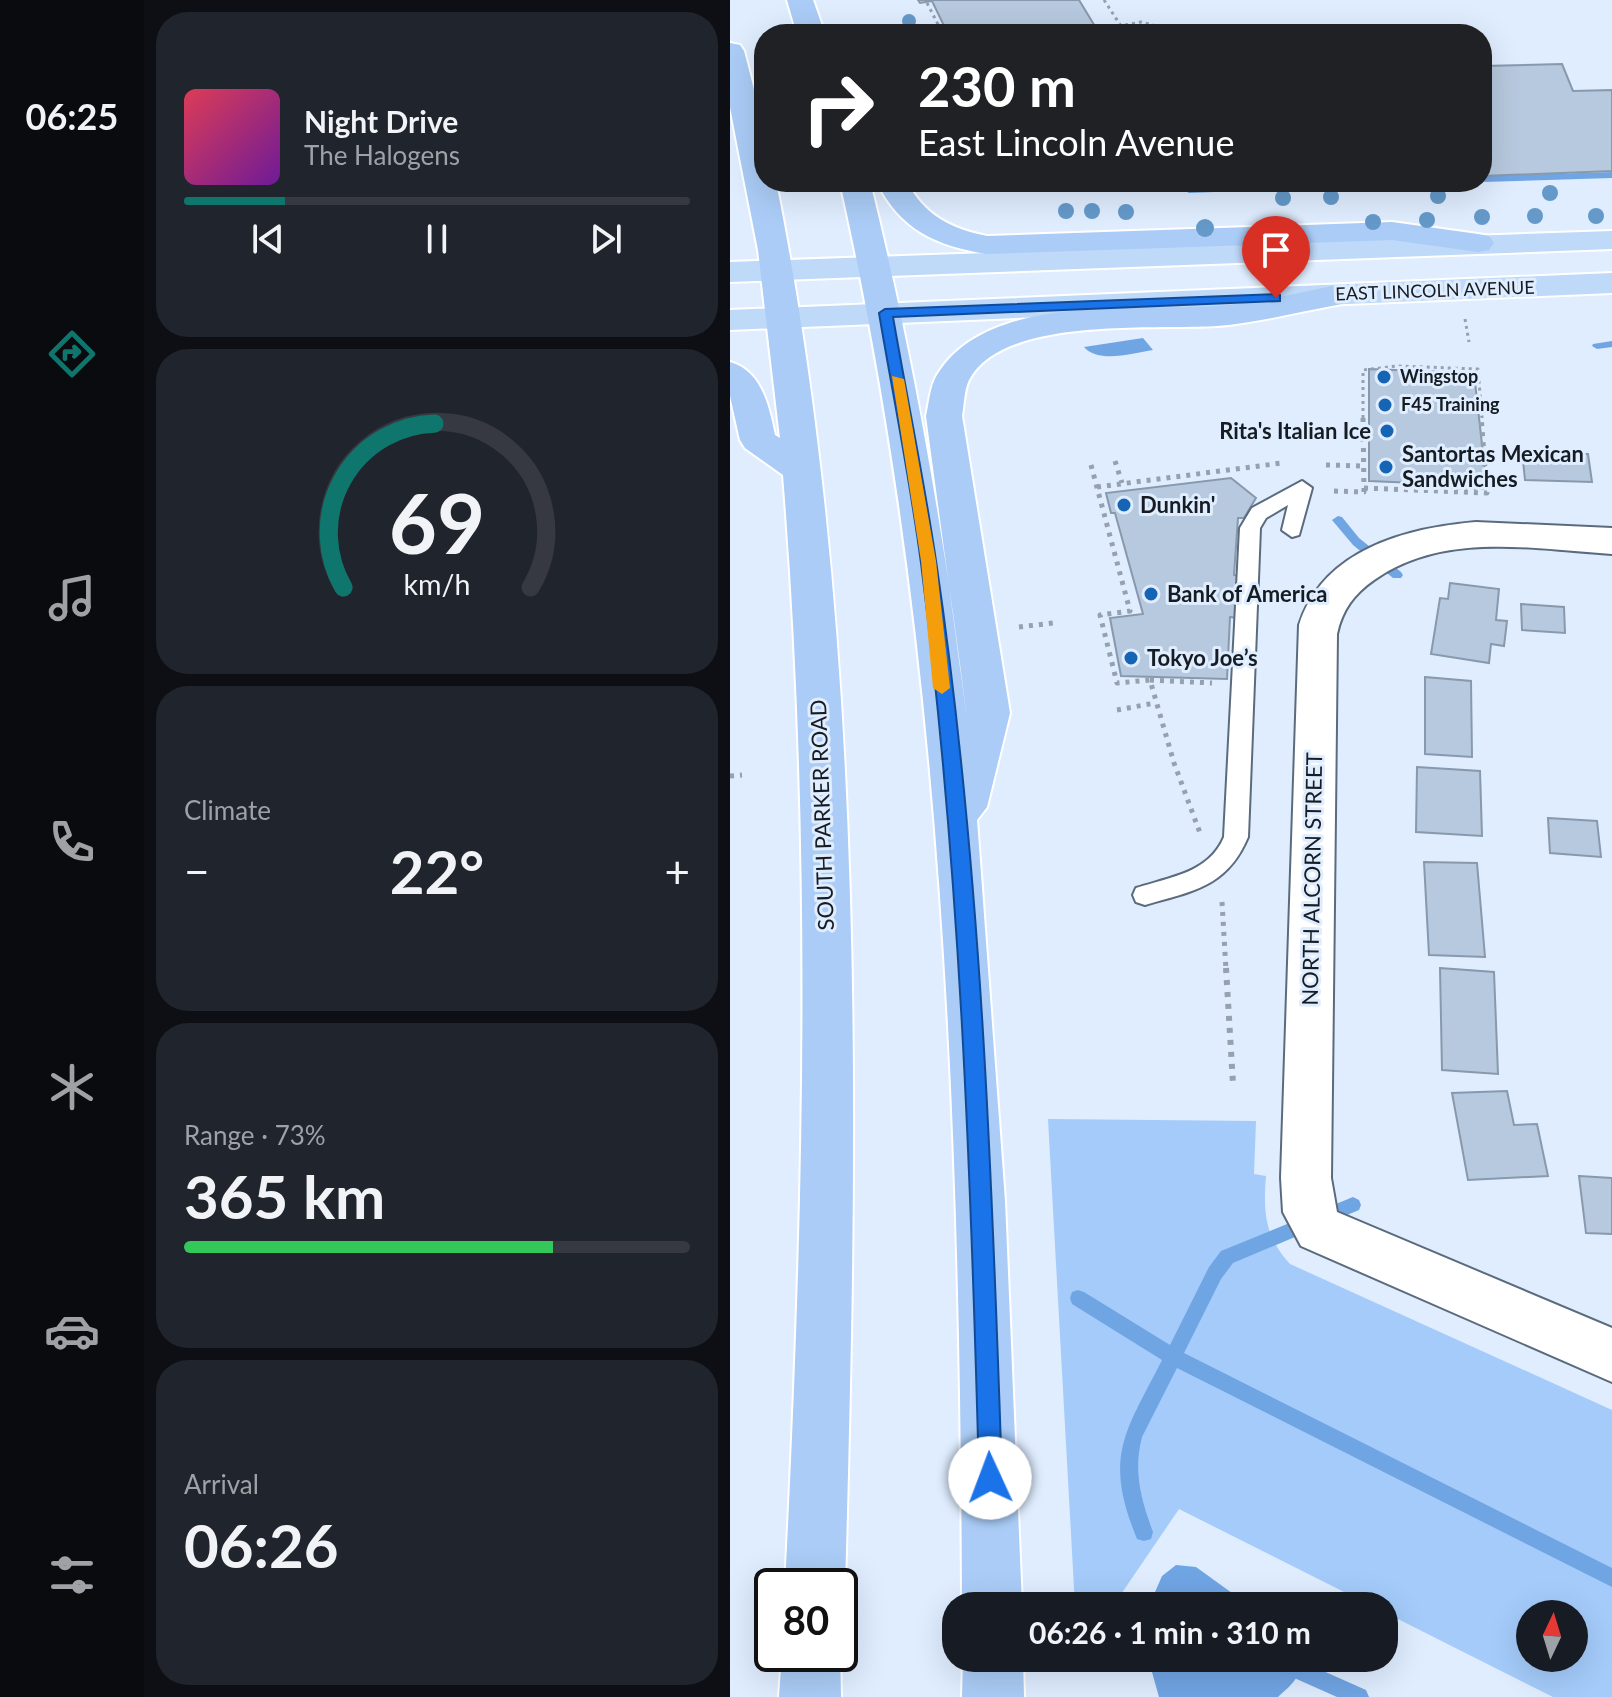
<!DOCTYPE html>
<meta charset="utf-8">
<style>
:root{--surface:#171b24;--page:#20242c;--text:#f1f3f6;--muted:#9ea1a6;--line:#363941;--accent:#0f766e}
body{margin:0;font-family:Lato,sans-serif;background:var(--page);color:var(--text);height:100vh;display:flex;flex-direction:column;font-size:30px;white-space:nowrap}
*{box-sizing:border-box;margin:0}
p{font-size:26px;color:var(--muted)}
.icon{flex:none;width:44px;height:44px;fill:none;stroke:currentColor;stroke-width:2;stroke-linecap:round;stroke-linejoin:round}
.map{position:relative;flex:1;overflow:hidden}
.drawer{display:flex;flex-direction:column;gap:12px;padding:12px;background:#0d0f14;width:586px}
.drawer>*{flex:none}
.top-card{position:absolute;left:24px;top:24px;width:738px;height:168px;border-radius:32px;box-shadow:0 8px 32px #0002;background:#202124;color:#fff;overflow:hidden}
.needle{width:52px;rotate:4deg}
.fabs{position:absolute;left:786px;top:1600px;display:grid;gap:16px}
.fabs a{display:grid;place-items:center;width:72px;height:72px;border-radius:50%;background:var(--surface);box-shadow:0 8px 32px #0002;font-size:40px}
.speed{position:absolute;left:24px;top:1568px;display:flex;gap:16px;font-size:40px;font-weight:700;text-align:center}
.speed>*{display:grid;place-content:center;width:104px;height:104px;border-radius:50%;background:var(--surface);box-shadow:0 8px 32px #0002;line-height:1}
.speed .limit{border:4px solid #111;border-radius:12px;background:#fff;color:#111}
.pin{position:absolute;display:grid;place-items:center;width:68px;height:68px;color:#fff;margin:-82px -34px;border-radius:50% 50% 50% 0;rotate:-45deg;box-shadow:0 0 8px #0007}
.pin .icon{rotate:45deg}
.me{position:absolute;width:88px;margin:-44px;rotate:358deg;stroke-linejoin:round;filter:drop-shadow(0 0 6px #0008)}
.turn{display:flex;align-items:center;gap:28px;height:168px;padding:0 32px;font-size:36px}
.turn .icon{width:104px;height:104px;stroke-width:2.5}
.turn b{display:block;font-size:56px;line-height:68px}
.big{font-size:60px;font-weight:700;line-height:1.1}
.drawer .tile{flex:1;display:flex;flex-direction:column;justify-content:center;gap:12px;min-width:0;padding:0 28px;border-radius:32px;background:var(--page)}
.drawer .dial{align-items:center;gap:0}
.dial svg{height:208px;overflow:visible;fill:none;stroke:var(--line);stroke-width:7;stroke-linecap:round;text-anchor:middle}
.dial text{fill:var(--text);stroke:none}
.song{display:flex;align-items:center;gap:24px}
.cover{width:96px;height:96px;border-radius:12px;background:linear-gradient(135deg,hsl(350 70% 55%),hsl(280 70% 35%))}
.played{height:8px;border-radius:4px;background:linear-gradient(90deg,var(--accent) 20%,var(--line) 20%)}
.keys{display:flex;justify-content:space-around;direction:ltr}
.heat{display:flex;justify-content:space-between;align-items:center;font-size:44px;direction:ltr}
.charge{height:12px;border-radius:6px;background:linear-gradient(90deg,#34c759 73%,var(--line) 0)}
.trip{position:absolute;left:212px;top:1592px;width:456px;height:80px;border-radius:32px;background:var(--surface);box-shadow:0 8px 32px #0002;font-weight:700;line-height:80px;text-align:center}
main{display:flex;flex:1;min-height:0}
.tab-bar{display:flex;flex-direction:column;width:144px;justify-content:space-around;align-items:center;background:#090b0e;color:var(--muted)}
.tab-bar .icon{width:56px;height:56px}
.tab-bar .active{color:var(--accent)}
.tab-bar b{font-size:36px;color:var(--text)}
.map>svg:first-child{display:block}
.green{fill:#a4cbfa;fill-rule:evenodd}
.water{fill:#70a5e4}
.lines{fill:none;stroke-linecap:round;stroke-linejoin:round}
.stream{fill:#70a5e4;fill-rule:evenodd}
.building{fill:#b7c9de;stroke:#8899ad;stroke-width:2}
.service-casing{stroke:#5b6b7e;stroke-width:4}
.minor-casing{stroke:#5b6b7e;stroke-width:4}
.primary-casing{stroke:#fff;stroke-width:4}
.trunk-casing{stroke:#fff;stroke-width:4}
.path-far2{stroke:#96a1af;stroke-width:3;stroke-dasharray:3 4;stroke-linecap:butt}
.path-far1{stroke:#96a1af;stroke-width:5;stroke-dasharray:4 6;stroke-linecap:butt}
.path{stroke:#96a1af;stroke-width:6;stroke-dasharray:5 7;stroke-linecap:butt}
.service{fill:#fff;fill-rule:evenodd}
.minor{fill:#fff;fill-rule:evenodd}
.primary{fill:#bfd9f8;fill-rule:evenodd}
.trunk{fill:#aaccf6;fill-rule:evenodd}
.tree{fill:#6499c9}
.route{fill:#1a73e8;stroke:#114b97;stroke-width:2}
.slow{fill:#f59e0b}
.poi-dot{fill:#1565b4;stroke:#dfedff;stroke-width:3}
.labels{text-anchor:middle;stroke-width:6;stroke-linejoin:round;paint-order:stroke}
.far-street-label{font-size:18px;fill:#151c23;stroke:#dfedff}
.far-poi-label{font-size:18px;font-weight:bold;fill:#151c23;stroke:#dfedff;text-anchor:start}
.poi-label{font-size:22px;font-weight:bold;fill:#151c23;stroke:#dfedff;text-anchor:start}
.street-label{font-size:22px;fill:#151c23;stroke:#dfedff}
</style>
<main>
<nav class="tab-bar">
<b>06:25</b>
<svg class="icon active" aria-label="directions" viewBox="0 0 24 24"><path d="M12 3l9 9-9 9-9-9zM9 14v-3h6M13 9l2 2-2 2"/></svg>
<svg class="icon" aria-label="music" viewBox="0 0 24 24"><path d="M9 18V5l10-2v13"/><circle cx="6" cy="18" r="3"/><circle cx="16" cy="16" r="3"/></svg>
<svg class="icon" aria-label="phone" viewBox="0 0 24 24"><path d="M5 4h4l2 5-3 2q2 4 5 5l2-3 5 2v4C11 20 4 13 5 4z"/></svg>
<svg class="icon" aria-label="climate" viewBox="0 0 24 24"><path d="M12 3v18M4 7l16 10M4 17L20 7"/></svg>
<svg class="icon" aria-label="car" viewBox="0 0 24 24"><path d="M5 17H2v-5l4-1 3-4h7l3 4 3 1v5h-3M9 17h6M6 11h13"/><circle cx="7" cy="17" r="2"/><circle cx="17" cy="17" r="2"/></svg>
<svg class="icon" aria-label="filters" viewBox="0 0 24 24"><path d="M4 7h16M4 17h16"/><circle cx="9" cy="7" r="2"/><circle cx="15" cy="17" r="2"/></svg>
</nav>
<section class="drawer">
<div class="tile">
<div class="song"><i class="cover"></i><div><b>Night Drive</b><p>The Halogens</p></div></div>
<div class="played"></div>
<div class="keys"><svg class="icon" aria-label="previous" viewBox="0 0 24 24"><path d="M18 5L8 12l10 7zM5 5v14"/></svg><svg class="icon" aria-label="pause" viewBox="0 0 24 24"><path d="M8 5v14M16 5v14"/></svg><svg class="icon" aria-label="next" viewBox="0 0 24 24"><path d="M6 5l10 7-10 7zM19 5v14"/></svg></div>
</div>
<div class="tile dial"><svg viewBox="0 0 100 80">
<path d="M14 69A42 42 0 1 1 86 69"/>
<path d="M14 69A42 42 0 0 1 49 6" stroke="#0f766e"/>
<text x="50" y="56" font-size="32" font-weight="700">69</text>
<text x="50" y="72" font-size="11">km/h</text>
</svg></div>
<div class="tile"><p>Climate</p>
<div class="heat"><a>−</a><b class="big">22°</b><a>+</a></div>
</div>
<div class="tile"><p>Range · 73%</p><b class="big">365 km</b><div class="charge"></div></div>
<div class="tile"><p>Arrival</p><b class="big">06:26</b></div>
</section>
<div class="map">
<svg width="882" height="1697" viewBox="0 0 882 1697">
<rect width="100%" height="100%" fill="#dfedff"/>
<path class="green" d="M 318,1119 L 526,1121 L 524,1174 L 536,1176 C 533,1212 535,1237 560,1264 L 882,1410 L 882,1697 L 823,1697 L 654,1612 L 654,1606 L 642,1606 L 449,1509 L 383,1606 L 345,1606 ZM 800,1614 L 844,1614 L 844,1658 L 800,1658 Z"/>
<path class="water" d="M 413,338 L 423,350 C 403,353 369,364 354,347 Z
M 446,1565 L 466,1567 L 520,1606 L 419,1606 L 432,1576 Z
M 418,1658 L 568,1658 C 574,1676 560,1686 548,1697 L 429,1697 Z"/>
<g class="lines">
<path class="stream" d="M 882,172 L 882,178 L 752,182 L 752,176 Z
M 590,182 L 669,182 L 664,185 L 459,193 L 454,190 L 459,187 Z
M 882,341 L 882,347 L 867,349 L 862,346 L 863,344 Z
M 608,516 L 612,517 L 629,538 L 671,572 L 673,575 L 671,578 L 663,578 L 623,545 L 602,520 Z
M 623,1197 L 629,1200 L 631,1205 L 629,1210 L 503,1263 L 491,1279 L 454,1353 L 882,1568 L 882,1587 L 447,1368 L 412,1437 C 403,1471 411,1500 423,1532 L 421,1539 L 414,1541 L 407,1539 C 373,1456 395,1433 432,1360 L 342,1304 L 340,1298 L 342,1292 L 348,1290 L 354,1292 L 440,1345 L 479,1267 L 491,1251 Z
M 532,1658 L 564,1658 L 636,1690 L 639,1697 L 607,1697 L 535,1665 Z"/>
</g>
<path class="building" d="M 188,0 L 349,0 L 366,28 L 323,34 L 218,34 L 202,1 L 190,3 Z
M 832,64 L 843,91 L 882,90 L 882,171 L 752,176 L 752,66 Z
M 639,369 L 744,373 L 757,489 L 687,487 L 686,483 L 639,481 Z
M 792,451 L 858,454 L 862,482 L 795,480 Z
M 501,478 L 526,498 L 514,518 L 508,518 L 504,575 L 509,576 L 507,618 L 500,617 L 497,679 L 391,676 L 380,618 L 413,614 L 385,513 L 381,513 L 376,493 Z
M 720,583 L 769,589 L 766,620 L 777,621 L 774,646 L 761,644 L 759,663 L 701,654 L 710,598 L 718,599 Z
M 791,604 L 834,607 L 835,633 L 792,630 Z
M 695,677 L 741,681 L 742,757 L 695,754 Z
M 687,767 L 750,771 L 752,836 L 686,832 Z
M 818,818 L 867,821 L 871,857 L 820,853 Z
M 694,862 L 747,863 L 755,957 L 699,955 Z
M 710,968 L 764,972 L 768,1074 L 712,1070 Z
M 777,1091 L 784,1125 L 807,1124 L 818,1176 L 738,1180 L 722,1093 Z
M 849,1176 L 882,1178 L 882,1234 L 856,1233 Z"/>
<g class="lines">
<defs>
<path id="service" d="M 572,481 L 582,488 L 569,535 L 562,537 L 552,530 L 558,505 L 536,518 L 530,528 L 518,837 C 497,887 463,891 415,905 L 406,902 L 403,895 L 406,888 C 440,877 479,873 494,837 L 510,528 L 522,508 Z"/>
<path id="minor" d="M 746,522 L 882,528 L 882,554 C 802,549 713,531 644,580 C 624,594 612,610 607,634 L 601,1178 L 607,1212 L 882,1328 L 882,1382 L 571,1246 L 553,1212 L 551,1178 L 569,625 C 593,550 675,528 746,522 Z"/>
<path id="primary" d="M 882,231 L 882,249 L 0,282 L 0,262 Z
M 882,273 L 882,293 L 0,330 L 0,310 Z"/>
<path id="trunk" d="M 57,0 L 83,0 L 95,34 L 67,34 Z
M 0,43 L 10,45 L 14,51 L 34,128 L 34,182 L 46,182 C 137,639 128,1121 115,1586 L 110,1597 L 110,1586 L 55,1586 C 74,1216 83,845 53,475 L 15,448 L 10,440 L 0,396 L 0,362 C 32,371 39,407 45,435 L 50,438 L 28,250 L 0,107 Z
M 110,182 L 140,182 C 184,360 215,538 237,719 L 196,416 C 199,403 200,386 207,375 C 256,293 405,311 487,306 C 527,303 567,293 607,285 L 619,288 L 623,295 L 619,302 L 607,305 C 567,312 527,323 487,326 C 425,330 272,316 239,380 C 234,390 234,405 232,416 L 280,713 L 257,807 L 247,820 L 275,1201 L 292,1606 L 232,1606 C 230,1130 215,648 110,182 Z
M 147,182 L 177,182 C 194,215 221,229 257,236 L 662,222 L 748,234 L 759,236 L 764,243 L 759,250 L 748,252 L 662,240 L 257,254 C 207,246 170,230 147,182 Z
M 110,1649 L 111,1697 L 49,1697 L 52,1654 L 110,1654 Z
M 233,1658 L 293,1658 L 294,1697 L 232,1697 Z"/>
</defs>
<use href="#service" class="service-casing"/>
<use href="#minor" class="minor-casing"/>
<use href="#primary" class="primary-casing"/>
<use href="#trunk" class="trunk-casing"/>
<path class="path-far2" d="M 374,0 L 391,26 L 391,34
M 197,3 L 213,34
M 347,34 L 411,22 L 459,34
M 234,182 L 256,186 L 279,182
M 375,182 L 408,182
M 735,319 L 739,342
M 633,418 L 633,370 L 667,366 L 748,369 L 752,418"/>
<path class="path-far1" d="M 385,461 L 392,483
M 361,465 L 400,611 L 370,615 L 387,683 L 420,680 L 444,763 L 470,833
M 596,465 L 634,466
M 367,487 L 552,463
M 634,488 L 757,493 L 751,416
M 604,491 L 634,492 L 633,416
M 289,627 L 323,623
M 420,680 L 482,683
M 387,710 L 425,703
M 0,776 L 12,775
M 492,902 L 496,970"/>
<path class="path" d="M 496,968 L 503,1084"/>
<use href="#service" class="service"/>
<use href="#minor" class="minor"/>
<use href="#primary" class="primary"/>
<use href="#trunk" class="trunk"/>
</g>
<g class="tree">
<circle cx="179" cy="21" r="7"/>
<circle cx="820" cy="193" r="8"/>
<circle cx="708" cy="196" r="8"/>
<circle cx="601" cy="197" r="8"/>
<circle cx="553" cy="198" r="8"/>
<circle cx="336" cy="211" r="8"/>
<circle cx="362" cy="211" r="8"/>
<circle cx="396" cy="212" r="8"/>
<circle cx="805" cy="216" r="8"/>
<circle cx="866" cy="216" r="8"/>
<circle cx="752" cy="217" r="8"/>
<circle cx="697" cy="220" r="8"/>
<circle cx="643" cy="222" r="8"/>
<circle cx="475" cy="228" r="9"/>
</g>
<path class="route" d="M 546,294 L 550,295 L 550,301 L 163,317 C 177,398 194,479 206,561 C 251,864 262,1172 272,1478 L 269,1486 L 260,1489 L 252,1486 L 249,1478 C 241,1172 230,866 191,563 C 180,479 163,396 149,313 L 155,309 Z"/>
<path class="slow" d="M 162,376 L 174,379 L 206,561 L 220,688 L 212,694 L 203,688 L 191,561 Z"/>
<g class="poi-dot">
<circle cx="654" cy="377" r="8"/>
<circle cx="655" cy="405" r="8"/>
<circle cx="657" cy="431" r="8"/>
<circle cx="656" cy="467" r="8"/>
<circle cx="394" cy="505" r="8"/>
<circle cx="421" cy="594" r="8"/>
<circle cx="401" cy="658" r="8"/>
</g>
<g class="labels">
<g class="far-street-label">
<text transform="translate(705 291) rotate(-2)" y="6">EAST LINCOLN AVENUE</text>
</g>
<g class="far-poi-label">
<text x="670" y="383">Wingstop</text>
<text x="671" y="411">F45 Training</text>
</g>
<g class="poi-label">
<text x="641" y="439" text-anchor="end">Rita's Italian Ice</text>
<text x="672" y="462">Santortas Mexican<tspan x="672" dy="25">Sandwiches</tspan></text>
<text x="410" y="513">Dunkin'</text>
<text x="437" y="602">Bank of America</text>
<text x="417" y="666">Tokyo Joe’s</text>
</g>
<g class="street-label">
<text transform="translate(92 815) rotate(-92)" y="8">SOUTH PARKER ROAD</text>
<text transform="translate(582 879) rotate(-89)" y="8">NORTH ALCORN STREET</text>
</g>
</g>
</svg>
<div class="fabs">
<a><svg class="needle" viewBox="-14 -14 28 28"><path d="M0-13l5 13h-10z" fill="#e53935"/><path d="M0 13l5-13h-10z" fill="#9ea1a6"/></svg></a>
</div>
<div class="speed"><div class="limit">80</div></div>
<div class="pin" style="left:546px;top:298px;background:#d93025"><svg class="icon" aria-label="arrive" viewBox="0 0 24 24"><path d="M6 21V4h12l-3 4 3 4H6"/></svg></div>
<svg class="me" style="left:260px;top:1478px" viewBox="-20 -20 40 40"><circle r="19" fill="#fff"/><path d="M0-13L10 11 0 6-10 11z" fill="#1a73e8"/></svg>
<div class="trip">06:26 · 1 min · 310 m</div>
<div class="top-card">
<div class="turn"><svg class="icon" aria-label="right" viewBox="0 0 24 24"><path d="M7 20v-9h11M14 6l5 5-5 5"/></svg><div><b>230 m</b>East Lincoln Avenue</div></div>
</div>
</div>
</main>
